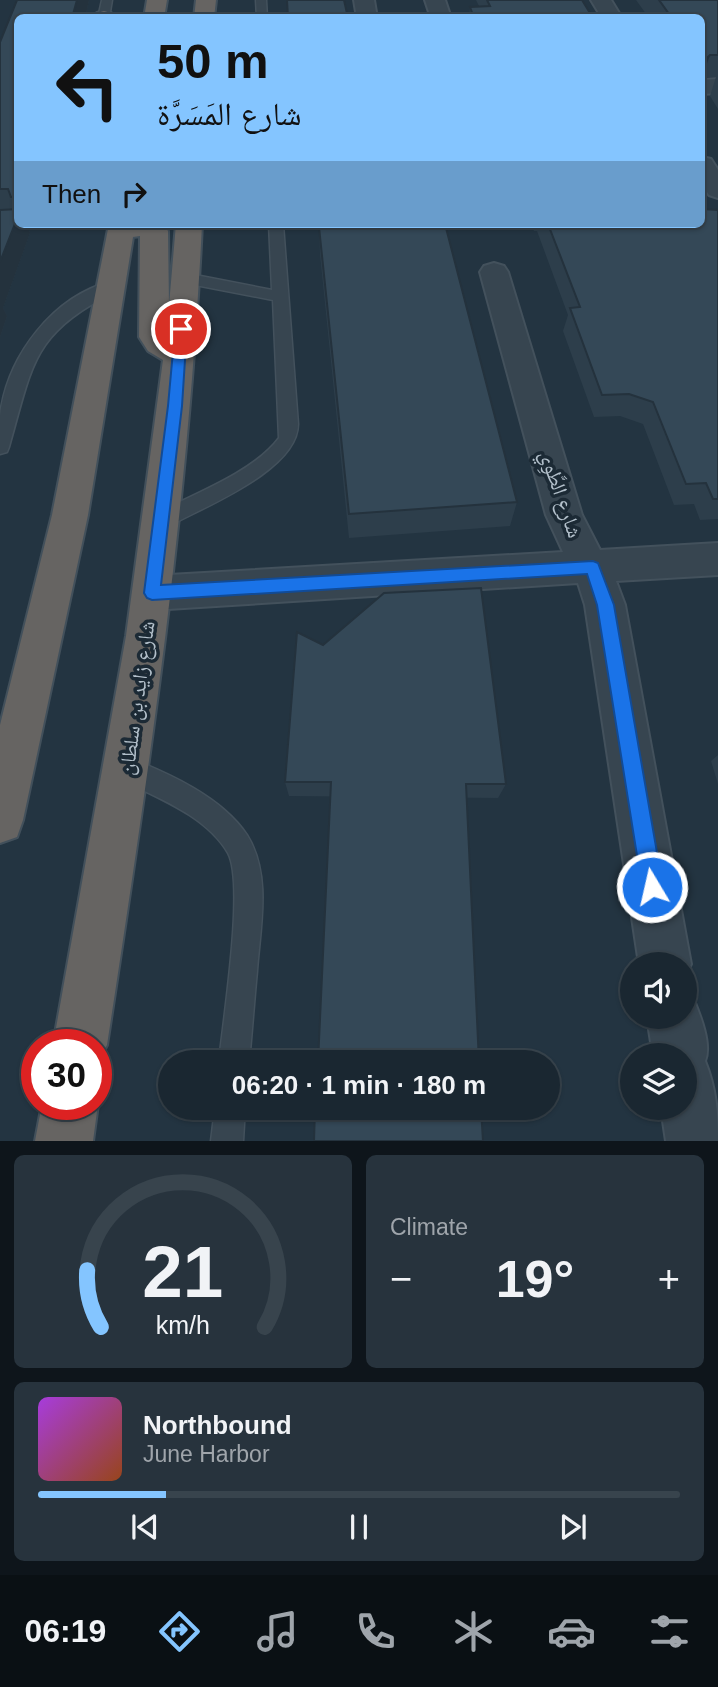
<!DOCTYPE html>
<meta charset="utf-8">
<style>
:root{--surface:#1a2731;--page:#27333d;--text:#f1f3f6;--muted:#9fa5ab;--line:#38444d;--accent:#84c5ff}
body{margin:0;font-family:Helvetica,"Noto Naskh Arabic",sans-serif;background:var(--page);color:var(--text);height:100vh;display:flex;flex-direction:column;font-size:26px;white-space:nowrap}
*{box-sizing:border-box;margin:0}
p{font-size:23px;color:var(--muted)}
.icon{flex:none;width:38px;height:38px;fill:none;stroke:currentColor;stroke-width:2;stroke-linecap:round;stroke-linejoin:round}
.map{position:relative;height:1141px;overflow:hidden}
.panel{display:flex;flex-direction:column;gap:14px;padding:14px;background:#0e151b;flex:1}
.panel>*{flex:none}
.top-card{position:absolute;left:14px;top:14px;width:691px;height:214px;border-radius:10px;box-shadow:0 2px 5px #0004,0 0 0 2px var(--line);background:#84c5ff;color:#111;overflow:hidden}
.fabs{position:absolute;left:620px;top:952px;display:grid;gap:14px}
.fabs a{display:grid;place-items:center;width:77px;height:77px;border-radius:50%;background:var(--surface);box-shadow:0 2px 5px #0004,0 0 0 2px var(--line);font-size:35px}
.speed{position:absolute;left:21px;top:1029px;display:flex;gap:14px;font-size:35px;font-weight:700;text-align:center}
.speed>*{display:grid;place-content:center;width:91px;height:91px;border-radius:50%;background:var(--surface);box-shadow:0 2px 5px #0004,0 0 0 2px var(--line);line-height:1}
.speed .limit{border:10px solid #d22;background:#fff;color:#111}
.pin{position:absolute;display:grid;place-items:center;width:60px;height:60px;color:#fff;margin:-30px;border:4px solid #fff;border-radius:50%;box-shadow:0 2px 7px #0007}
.me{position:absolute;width:77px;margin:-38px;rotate:351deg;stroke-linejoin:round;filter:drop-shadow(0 0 5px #0008)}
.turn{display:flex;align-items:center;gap:24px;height:147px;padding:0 28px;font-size:32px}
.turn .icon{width:91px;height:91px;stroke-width:2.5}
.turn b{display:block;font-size:49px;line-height:60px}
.then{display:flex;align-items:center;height:66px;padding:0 28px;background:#0003;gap:14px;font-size:26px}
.big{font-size:52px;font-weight:600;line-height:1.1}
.panel .widget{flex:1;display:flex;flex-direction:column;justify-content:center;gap:10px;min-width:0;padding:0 24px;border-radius:10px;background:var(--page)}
.panel .dial{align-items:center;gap:0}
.dial svg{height:182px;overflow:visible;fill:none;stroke:var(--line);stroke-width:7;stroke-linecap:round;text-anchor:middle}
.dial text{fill:var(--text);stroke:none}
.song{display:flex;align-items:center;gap:21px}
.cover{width:84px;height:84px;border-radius:10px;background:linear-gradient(135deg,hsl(280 70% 55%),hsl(20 70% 35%))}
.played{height:7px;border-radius:4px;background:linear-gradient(90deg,var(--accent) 20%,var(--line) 20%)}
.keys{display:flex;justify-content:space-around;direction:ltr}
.heat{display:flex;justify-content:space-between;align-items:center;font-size:38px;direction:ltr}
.panel .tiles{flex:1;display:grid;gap:14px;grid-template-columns:1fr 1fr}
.widget:last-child{grid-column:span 2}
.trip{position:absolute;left:158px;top:1050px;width:402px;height:70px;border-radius:35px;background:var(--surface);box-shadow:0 2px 5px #0004,0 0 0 2px var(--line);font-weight:600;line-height:70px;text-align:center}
.menu{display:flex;height:112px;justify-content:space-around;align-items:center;background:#0a1014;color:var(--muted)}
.menu .icon{width:49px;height:49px}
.menu .active{color:var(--accent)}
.menu b{font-size:32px;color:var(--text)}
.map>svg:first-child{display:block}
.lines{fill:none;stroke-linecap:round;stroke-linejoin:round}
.service-casing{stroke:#43515c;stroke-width:3}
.minor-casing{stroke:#43515c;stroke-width:4}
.trunk-casing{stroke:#42505b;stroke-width:4}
.service{fill:#374550;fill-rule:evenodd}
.minor{fill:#374550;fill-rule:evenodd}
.trunk{fill:#666462;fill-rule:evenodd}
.wall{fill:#2d3e4b}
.shaded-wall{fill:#24323d}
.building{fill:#344857;stroke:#24323d;stroke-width:2}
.route{fill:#1a73e8;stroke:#114b97;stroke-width:2}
.labels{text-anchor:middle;stroke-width:7;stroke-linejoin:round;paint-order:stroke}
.street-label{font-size:21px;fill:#b3c0cb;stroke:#1c2a35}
</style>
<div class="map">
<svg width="718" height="1141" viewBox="0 0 718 1141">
<rect width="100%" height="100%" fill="#233441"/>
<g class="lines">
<defs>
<path id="service" d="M 102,0 L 112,0 L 109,18 L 98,18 Z
M 256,0 L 266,0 L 267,18 L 257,18 Z
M 269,224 L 283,224 L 298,424 C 298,470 205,506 169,526 L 162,528 L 155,526 L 152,520 L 155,514 C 192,495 254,472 279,438 L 273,300 L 185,283 L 177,278 L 185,273 L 272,290 Z
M 112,281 L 120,286 L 118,290 C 32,334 34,360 9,447 L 7,452 L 0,454 C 0,442 0,428 0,416 C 7,356 53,296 112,281 Z
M 127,757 C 168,773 222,797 247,835 C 272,875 260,928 257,971 C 254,1002 252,1032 249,1062 L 219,1062 C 223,1021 245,884 228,853 C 206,815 155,797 118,778 L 115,769 L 118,760 Z
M 215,1108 L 245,1108 L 243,1141 L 211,1141 Z"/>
<path id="minor" d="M 354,0 L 374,0 L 377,18 L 357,18 Z
M 425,0 L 445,0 L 451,18 L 431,18 Z
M 591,0 L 611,0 L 622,18 L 602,18 Z
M 718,79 L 718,93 L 702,94 L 702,80 Z
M 702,157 L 711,159 L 718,170 L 718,198 L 709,195 L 702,184 Z
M 494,263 L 504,266 L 508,272 L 582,515 L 600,550 L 718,543 L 718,575 L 616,581 L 625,605 L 691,964 L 684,980 L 684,964 L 639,964 L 585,605 L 578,583 L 152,610 L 138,605 L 132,593 L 138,581 L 152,576 L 563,552 L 546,515 L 480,272 L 484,266 Z
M 684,995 L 693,998 C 700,1015 712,1044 705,1061 C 716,1088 718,1113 718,1141 L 666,1141 L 661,1108 L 684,1108 L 684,1055 L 653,1055 L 647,1017 L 684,1017 Z"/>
<path id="trunk" d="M 147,0 L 167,0 L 164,18 L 144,18 Z
M 196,0 L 216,0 L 214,18 L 194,18 Z
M 104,11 L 111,13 L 115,18 L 94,17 L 97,13 Z
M 109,224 L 164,225 L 168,231 L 169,305 L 176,224 L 202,224 C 189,500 149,772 107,1045 L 96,1065 L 96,1045 L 53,1045 L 126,636 L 163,360 L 148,351 L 139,337 L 140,236 L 133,237 L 88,515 L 23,820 L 17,837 L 0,843 L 0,725 L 52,515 Z
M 96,1099 L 98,1104 L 93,1141 L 35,1141 L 42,1104 L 96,1104 Z"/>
</defs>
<use href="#service" class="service-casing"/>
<use href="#minor" class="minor-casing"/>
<use href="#trunk" class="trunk-casing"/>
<use href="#service" class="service"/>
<use href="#minor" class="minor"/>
<use href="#trunk" class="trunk"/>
</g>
<path class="wall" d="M 17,0 L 89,0 L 85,18 L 18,18 L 18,224 L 27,224 L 30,233 L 3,308 L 7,316 L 0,337 L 0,42 Z
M 476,0 L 582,0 L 593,18 L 469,18 L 470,7 L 479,6 Z
M 636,0 L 718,0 L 718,109 L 710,96 L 716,77 L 702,77 L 702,18 L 649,18 Z
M 718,210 L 718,519 L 700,520 L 694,504 L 674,505 L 643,424 L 620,416 L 594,417 L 563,331 L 568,315 L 537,231 L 534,231 L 531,224 L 702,224 Z
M 323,224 L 445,224 L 517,502 L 510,526 L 349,538 L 320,254 L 319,227 L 324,226 Z
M 718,755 L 718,784 L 711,761 Z
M 285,782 L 506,784 L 498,798 L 289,796 Z"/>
<path class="shaded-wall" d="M 77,0 L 89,0 L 85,18 L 72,18 Z
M 710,55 L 702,78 L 702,74 L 707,58 Z
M 18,216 L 18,224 L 27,224 L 30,233 L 3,308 L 7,316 L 0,337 L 0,262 Z"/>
<path class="building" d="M 17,0 L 77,0 L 72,18 L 18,18 L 18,197 L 11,197 L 8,189 L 0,189 L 0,42 Z
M 287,0 L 344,0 L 348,18 L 288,18 Z
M 487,0 L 582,0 L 593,18 L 474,18 L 470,7 L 490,6 Z
M 659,0 L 718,0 L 718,55 L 710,55 L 707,58 L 702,50 L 702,18 L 672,18 Z
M 18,209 L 18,216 L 0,262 L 0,210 Z
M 702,209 L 718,210 L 718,499 L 713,499 L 706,483 L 686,484 L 653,402 L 629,394 L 602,395 L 570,308 L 580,307 L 548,224 L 702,224 Z
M 325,224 L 445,224 L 517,502 L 349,514 L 319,227 L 325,226 Z
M 481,588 L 506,784 L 466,784 L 479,1062 L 318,1062 L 331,782 L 285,782 L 297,632 L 323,645 L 384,593 Z
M 315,1108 L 481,1108 L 483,1141 L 314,1141 Z"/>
<path class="route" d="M 181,325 L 187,329 L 182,406 L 161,585 L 593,561 L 598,563 L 614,605 L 663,887 L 660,894 L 652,897 L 645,894 L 642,887 L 597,605 L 587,574 L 152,600 L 147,598 L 144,593 L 168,406 L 175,329 Z"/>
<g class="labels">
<g class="street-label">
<text transform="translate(561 494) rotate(71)" y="7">شارع الطَّوِي</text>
<text transform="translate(137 698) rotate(-82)" y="7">شارع زايد بن سلطان</text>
</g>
</g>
</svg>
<div class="fabs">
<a><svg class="icon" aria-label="sound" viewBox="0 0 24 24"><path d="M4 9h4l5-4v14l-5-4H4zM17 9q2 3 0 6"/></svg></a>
<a><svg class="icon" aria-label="layers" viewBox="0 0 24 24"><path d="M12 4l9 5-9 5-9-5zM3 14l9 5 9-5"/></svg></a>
</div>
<div class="speed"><div class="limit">30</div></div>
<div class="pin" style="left:181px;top:329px;background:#d93025"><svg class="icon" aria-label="arrive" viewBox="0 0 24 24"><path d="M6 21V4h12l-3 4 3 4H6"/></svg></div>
<svg class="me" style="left:652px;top:887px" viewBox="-20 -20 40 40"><circle r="17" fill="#1a73e8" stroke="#fff" stroke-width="3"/><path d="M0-11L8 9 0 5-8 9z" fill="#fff"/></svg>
<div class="trip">06:20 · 1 min · 180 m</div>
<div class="top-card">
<div class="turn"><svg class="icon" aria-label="left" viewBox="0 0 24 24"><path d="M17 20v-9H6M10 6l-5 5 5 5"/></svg><div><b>50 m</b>شارع المَسَرَّة</div></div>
<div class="then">Then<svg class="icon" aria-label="right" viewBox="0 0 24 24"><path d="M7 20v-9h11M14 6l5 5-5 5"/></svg></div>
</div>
</div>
<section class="panel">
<div class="tiles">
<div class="widget dial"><svg viewBox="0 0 100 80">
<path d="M14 69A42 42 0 1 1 86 69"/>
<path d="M14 69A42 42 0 0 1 8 44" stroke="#84c5ff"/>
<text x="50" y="56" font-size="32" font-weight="700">21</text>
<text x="50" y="72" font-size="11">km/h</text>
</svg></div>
<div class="widget"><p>Climate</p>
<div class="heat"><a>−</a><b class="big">19°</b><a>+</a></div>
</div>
<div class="widget">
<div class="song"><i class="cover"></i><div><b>Northbound</b><p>June Harbor</p></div></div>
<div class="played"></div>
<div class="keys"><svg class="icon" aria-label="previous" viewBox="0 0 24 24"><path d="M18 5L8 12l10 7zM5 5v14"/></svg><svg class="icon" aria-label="pause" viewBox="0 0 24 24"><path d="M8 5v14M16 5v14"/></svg><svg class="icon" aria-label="next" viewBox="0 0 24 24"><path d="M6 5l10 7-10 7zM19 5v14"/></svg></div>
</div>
</div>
</section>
<nav class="menu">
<b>06:19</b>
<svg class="icon active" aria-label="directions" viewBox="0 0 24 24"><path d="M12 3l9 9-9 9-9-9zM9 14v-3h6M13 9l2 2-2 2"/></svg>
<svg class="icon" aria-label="music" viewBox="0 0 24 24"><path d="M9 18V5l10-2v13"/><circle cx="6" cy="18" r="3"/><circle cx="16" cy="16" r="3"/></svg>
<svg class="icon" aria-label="phone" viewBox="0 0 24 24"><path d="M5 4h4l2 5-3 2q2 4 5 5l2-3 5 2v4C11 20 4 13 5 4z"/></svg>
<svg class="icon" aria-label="climate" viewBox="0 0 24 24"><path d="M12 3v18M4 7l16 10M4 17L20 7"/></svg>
<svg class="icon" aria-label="car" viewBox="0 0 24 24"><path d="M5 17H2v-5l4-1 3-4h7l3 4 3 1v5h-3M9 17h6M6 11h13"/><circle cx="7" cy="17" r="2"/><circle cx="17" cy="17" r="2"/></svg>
<svg class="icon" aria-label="filters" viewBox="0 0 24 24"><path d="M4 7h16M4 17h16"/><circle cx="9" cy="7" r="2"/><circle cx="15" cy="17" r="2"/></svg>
</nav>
